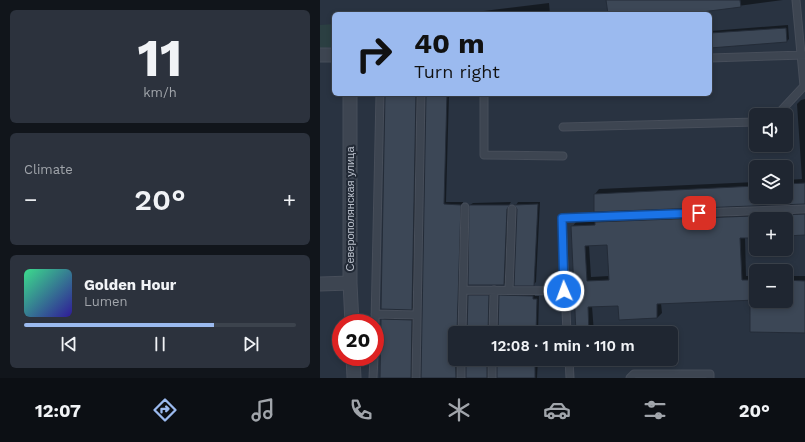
<!DOCTYPE html>
<meta charset="utf-8">
<style>
:root{--surface:#1f2631;--page:#2c323d;--text:#f1f3f6;--muted:#a1a5ab;--line:#3c434d;--accent:#9bbaef}
body{margin:0;font-family:"Work Sans",sans-serif;background:var(--page);color:var(--text);height:100vh;display:flex;flex-direction:column;font-size:15px;white-space:nowrap}
*{box-sizing:border-box;margin:0}
p{font-size:13px;color:var(--muted)}
.icon{flex:none;width:22px;height:22px;fill:none;stroke:currentColor;stroke-width:2;stroke-linecap:round;stroke-linejoin:round}
.map{position:relative;flex:1;overflow:hidden}
.panel{display:flex;flex-direction:column;gap:10px;padding:10px;background:#11151b;width:320px}
.panel>*{flex:none}
.banner{position:absolute;left:12px;top:12px;width:380px;height:84px;border-radius:6px;box-shadow:0 2px 6px #0003,0 0 0 1px var(--line);background:#9bbaef;color:#111;overflow:hidden}
.buttons{position:absolute;left:429px;top:108px;display:grid;gap:8px}
.buttons a{display:grid;place-items:center;width:44px;height:44px;border-radius:6px;background:var(--surface);box-shadow:0 2px 6px #0003,0 0 0 1px var(--line);font-size:20px}
.speed{position:absolute;left:12px;top:314px;display:flex;gap:8px;font-size:20px;font-weight:700;text-align:center}
.speed>*{display:grid;place-content:center;width:52px;height:52px;border-radius:50%;background:var(--surface);box-shadow:0 2px 6px #0003,0 0 0 1px var(--line);line-height:1}
.speed .limit{border:6px solid #d22;background:#fff;color:#111}
.pin{position:absolute;display:grid;place-items:center;width:34px;height:34px;color:#fff;margin:-17px;border-radius:8px;box-shadow:0 2px 6px #0006}
.me{position:absolute;width:44px;margin:-22px;rotate:358deg;stroke-linejoin:round;filter:drop-shadow(0 0 3px #0008)}
.turn{display:flex;align-items:center;gap:14px;height:84px;padding:0 16px;font-size:18px}
.turn .icon{width:52px;height:52px;stroke-width:2.5}
.turn b{display:block;font-size:28px;line-height:34px}
.big{font-size:30px;font-weight:600;line-height:1.1}
.panel .widget{flex:1;display:flex;flex-direction:column;justify-content:center;gap:6px;min-width:0;padding:0 14px;border-radius:6px;background:var(--page)}
.panel .dial{align-items:center;gap:0}
.dial b{font-size:52px;line-height:1}
.song{display:flex;align-items:center;gap:12px}
.cover{width:48px;height:48px;border-radius:6px;background:linear-gradient(135deg,hsl(150 70% 55%),hsl(250 70% 35%))}
.played{height:4px;border-radius:2px;background:linear-gradient(90deg,var(--accent) 70%,var(--line) 70%)}
.keys{display:flex;justify-content:space-around;direction:ltr}
.heat{display:flex;justify-content:space-between;align-items:center;font-size:22px;direction:ltr}
.trip{position:absolute;left:128px;top:326px;width:230px;height:40px;border-radius:6px;background:var(--surface);box-shadow:0 2px 6px #0003,0 0 0 1px var(--line);font-weight:600;line-height:40px;text-align:center}
.dock{display:flex;height:64px;justify-content:space-around;align-items:center;background:#0c0f14;color:var(--muted)}
.dock .icon{width:28px;height:28px}
.dock .current{color:var(--accent)}
.dock b{font-size:18px;color:var(--text)}
main{display:flex;flex:1;min-height:0}
.map>svg:first-child{display:block}
.green{fill:#2b3f42}
.shadow{fill:#0007;fill-rule:evenodd}
.building{fill:#3c4756;stroke:#242c38;fill-rule:evenodd}
.lines{fill:none;stroke-linecap:round;stroke-linejoin:round}
.lane-casing{stroke:#474e5a;stroke-width:9}
.street-casing{stroke:#474e5a;stroke-width:15}
.lane{stroke:#3d4551;stroke-width:7}
.street{stroke:#3d4551;stroke-width:13}
.route-casing{stroke:#114b97;stroke-width:10}
.route{stroke:#1a73e8;stroke-width:7}
.labels{text-anchor:middle;stroke-width:4;stroke-linejoin:round;paint-order:stroke}
.street-label{font-size:11px;fill:#bac0cb;stroke:#222a36}
</style>
<main>
<section class="panel">
<div class="widget dial"><b>11</b><p>km/h</p></div>
<div class="widget"><p>Climate</p>
<div class="heat"><a>−</a><b class="big">20°</b><a>+</a></div>
</div>
<div class="widget">
<div class="song"><i class="cover"></i><div><b>Golden Hour</b><p>Lumen</p></div></div>
<div class="played"></div>
<div class="keys"><svg class="icon" aria-label="previous" viewBox="0 0 24 24"><path d="M18 5L8 12l10 7zM5 5v14"/></svg><svg class="icon" aria-label="pause" viewBox="0 0 24 24"><path d="M8 5v14M16 5v14"/></svg><svg class="icon" aria-label="next" viewBox="0 0 24 24"><path d="M6 5l10 7-10 7zM19 5v14"/></svg></div>
</div>
</section>
<div class="map">
<svg width="485" height="378" viewBox="0 0 485 378">
<rect width="100%" height="100%" fill="#293341"/>
<path class="green" d="M 14,24 L 14,47 L 0,48 L 0,25 Z"/>
<path class="shadow" d="M 287,0 L 463,0 L 358,14 L 289,14 Z
M 229,3 L 230,14 L 139,14 Z
M 468,25 L 469,39 L 467,41 L 390,47 L 390,31 Z
M 66,94 L 98,94 L 94,306 L 92,309 Z
M 107,94 L 129,94 L 126,202 L 143,202 L 140,333 L 135,333 L 135,359 L 138,359 L 140,378 L 102,378 Z
M 485,99 L 485,203 L 275,211 L 275,194 L 279,189 L 436,182 L 436,197 L 466,197 L 466,180 L 482,179 L 477,104 L 481,100 Z
M 191,202 L 189,205 L 186,282 L 184,284 L 150,205 L 153,203 Z
M 198,202 L 220,202 L 216,282 L 213,285 L 198,209 L 196,205 Z
M 485,209 L 485,234 L 466,235 L 466,219 L 436,219 L 436,237 L 425,237 L 426,276 L 436,276 L 436,301 L 466,301 L 466,276 L 485,276 L 485,332 L 431,331 L 431,299 L 341,303 L 342,313 L 337,318 L 300,319 L 299,305 L 272,306 L 274,333 L 257,333 L 252,227 L 256,222 L 277,221 L 280,218 ZM 288,244 L 289,276 L 271,277 L 269,245 Z
M 152,293 L 171,293 L 171,333 L 148,333 L 149,295 Z
M 183,293 L 215,293 L 215,296 L 219,296 L 218,333 L 179,333 L 180,296 Z
M 65,317 L 94,318 L 95,378 L 61,378 L 62,320 Z
M 147,359 L 169,359 L 170,378 L 147,378 Z
M 178,359 L 218,359 L 217,378 L 178,378 Z
M 258,359 L 274,359 L 270,363 L 258,363 Z"/>
<path class="building" d="M 286,0 L 420,0 L 421,7 L 366,14 L 288,14 Z
M 466,28 L 467,42 L 390,48 L 390,33 Z
M 65,94 L 96,94 L 92,310 L 61,309 Z
M 106,94 L 127,94 L 124,204 L 141,205 L 137,333 L 135,333 L 136,378 L 101,378 Z
M 485,183 L 485,204 L 274,212 L 274,194 L 436,186 L 436,197 L 466,197 L 466,184 Z
M 218,204 L 214,286 L 194,286 L 197,209 L 194,205 Z
M 149,205 L 190,205 L 187,209 L 184,285 L 148,285 Z
M 485,214 L 485,235 L 466,236 L 466,219 L 436,219 L 436,238 L 420,238 L 422,280 L 436,280 L 436,300 L 337,304 L 337,318 L 299,320 L 298,306 L 268,307 L 269,333 L 256,333 L 251,226 L 275,225 L 275,222 ZM 287,245 L 289,280 L 267,281 L 265,246 Z
M 466,280 L 485,281 L 485,333 L 430,332 L 430,301 L 466,301 Z
M 148,295 L 169,295 L 168,333 L 147,333 Z
M 179,295 L 213,296 L 213,299 L 217,299 L 216,333 L 178,333 Z
M 61,319 L 92,320 L 91,378 L 60,378 Z
M 146,359 L 167,359 L 167,378 L 146,378 Z
M 177,359 L 215,359 L 215,378 L 177,378 Z"/>
<g class="lines">
<defs>
<path id="lane" d="M 390,58 L 485,55
M 164,94 L 164,155 L 243,156
M 457,115 L 484,86 L 476,0
M 243,127 L 436,122
M 143,290 L 244,291
M 189,290 L 192,209
M 55,314 L 97,315
M 55,323 L 60,94
M 142,333 L 145,207
M 173,333 L 174,290
M 247,333 L 242,218 L 485,209
M 249,359 L 250,378
M 53,378 L 54,357
M 96,378 L 101,94
M 141,378 L 141,359
M 172,378 L 172,359
M 310,378 L 314,374 L 390,374 L 390,378"/>
<path id="street" d="M 0,55 L 14,55
M 30,94 L 30,283 L 32,323
M 0,284 L 30,283
M 33,357 L 34,378"/>
</defs>
<use href="#lane" class="lane-casing"/>
<use href="#street" class="street-casing"/>
<use href="#lane" class="lane"/>
<use href="#street" class="street"/>
</g>
<g class="lines">
<defs>
<path id="route" d="M 244,291 L 242,218 L 379,213"/>
</defs>
<use href="#route" class="route-casing"/>
<use href="#route" class="route"/>
</g>
<g class="labels">
<g class="street-label">
<text transform="translate(30 209) rotate(-90)" y="4">Северополянская улица</text>
</g>
</g>
</svg>
<div class="buttons">
<a><svg class="icon" aria-label="sound" viewBox="0 0 24 24"><path d="M4 9h4l5-4v14l-5-4H4zM17 9q2 3 0 6"/></svg></a>
<a><svg class="icon" aria-label="layers" viewBox="0 0 24 24"><path d="M12 4l9 5-9 5-9-5zM3 14l9 5 9-5"/></svg></a>
<a>+</a>
<a>−</a>
</div>
<div class="speed"><div class="limit">20</div></div>
<div class="pin" style="left:379px;top:213px;background:#d93025"><svg class="icon" aria-label="arrive" viewBox="0 0 24 24"><path d="M6 21V4h12l-3 4 3 4H6"/></svg></div>
<svg class="me" style="left:244px;top:291px" viewBox="-20 -20 40 40"><circle r="17" fill="#1a73e8" stroke="#fff" stroke-width="3"/><path d="M0-11L8 9 0 5-8 9z" fill="#fff"/></svg>
<div class="trip">12:08 · 1 min · 110 m</div>
<div class="banner">
<div class="turn"><svg class="icon" aria-label="right" viewBox="0 0 24 24"><path d="M7 20v-9h11M14 6l5 5-5 5"/></svg><div><b>40 m</b>Turn right</div></div>
</div>
</div>
</main>
<nav class="dock">
<b>12:07</b>
<svg class="icon current" aria-label="directions" viewBox="0 0 24 24"><path d="M12 3l9 9-9 9-9-9zM9 14v-3h6M13 9l2 2-2 2"/></svg>
<svg class="icon" aria-label="music" viewBox="0 0 24 24"><path d="M9 18V5l10-2v13"/><circle cx="6" cy="18" r="3"/><circle cx="16" cy="16" r="3"/></svg>
<svg class="icon" aria-label="phone" viewBox="0 0 24 24"><path d="M5 4h4l2 5-3 2q2 4 5 5l2-3 5 2v4C11 20 4 13 5 4z"/></svg>
<svg class="icon" aria-label="climate" viewBox="0 0 24 24"><path d="M12 3v18M4 7l16 10M4 17L20 7"/></svg>
<svg class="icon" aria-label="car" viewBox="0 0 24 24"><path d="M5 17H2v-5l4-1 3-4h7l3 4 3 1v5h-3M9 17h6M6 11h13"/><circle cx="7" cy="17" r="2"/><circle cx="17" cy="17" r="2"/></svg>
<svg class="icon" aria-label="filters" viewBox="0 0 24 24"><path d="M4 7h16M4 17h16"/><circle cx="9" cy="7" r="2"/><circle cx="15" cy="17" r="2"/></svg>
<b>20°</b>
</nav>
